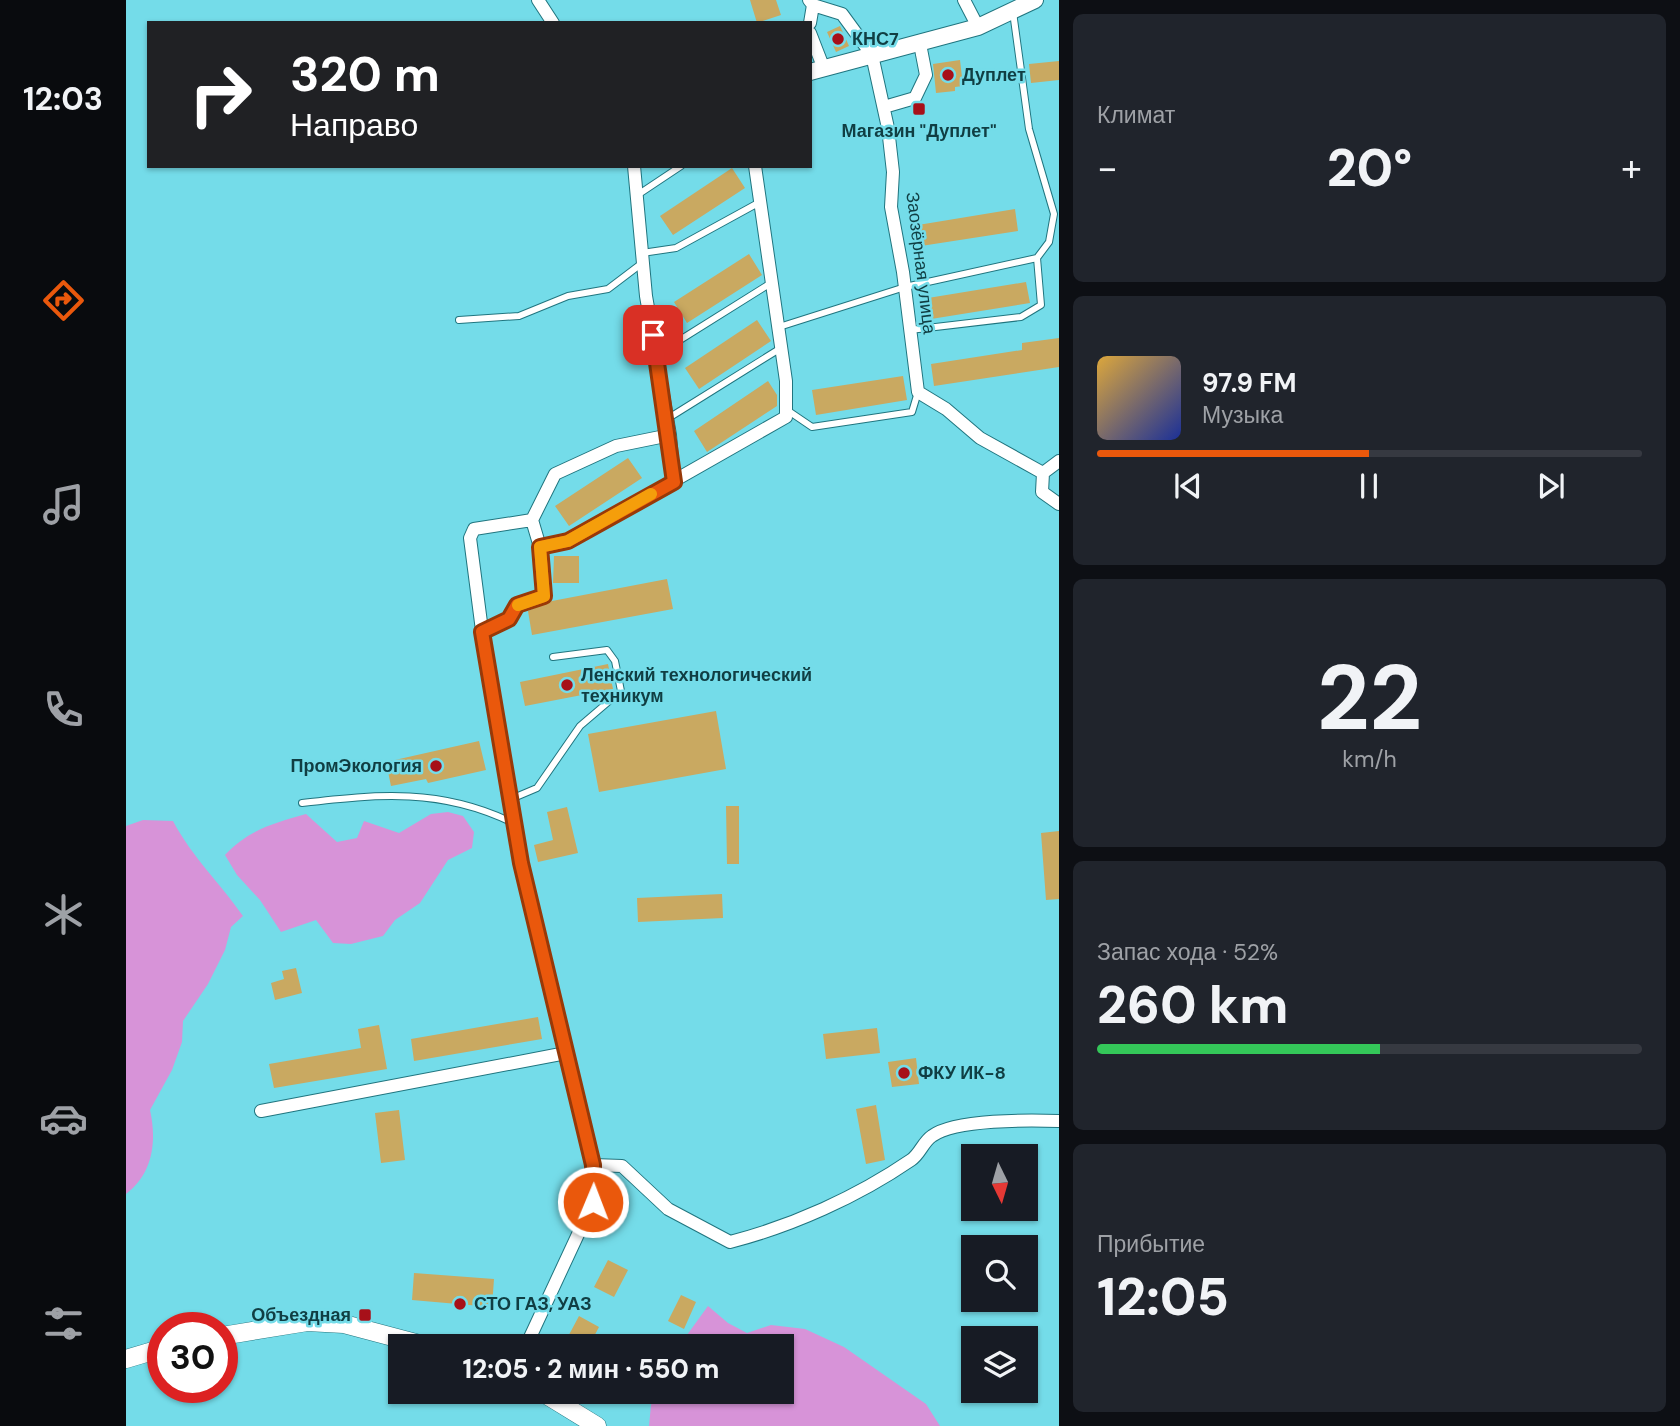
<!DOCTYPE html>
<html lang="ru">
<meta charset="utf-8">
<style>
:root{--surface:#171b24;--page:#20242c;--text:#f1f3f6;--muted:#9ea1a6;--line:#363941;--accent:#ea580c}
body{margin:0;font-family:"DM Sans",sans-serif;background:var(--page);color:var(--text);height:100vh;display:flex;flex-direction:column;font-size:26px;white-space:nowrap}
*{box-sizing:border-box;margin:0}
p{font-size:23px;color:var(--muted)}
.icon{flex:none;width:38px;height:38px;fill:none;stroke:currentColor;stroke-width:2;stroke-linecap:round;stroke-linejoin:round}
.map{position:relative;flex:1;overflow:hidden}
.details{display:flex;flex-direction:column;gap:14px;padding:14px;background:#0d0f14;width:621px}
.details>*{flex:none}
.hud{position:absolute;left:21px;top:21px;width:665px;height:147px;border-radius:0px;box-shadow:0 2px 5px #0004;background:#202124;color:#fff;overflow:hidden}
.needle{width:46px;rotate:175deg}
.buttons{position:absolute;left:835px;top:1144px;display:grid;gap:14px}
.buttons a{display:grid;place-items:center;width:77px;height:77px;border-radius:0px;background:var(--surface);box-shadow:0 2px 5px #0004;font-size:35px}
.speed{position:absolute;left:21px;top:1312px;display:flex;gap:14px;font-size:35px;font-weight:700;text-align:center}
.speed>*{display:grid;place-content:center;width:91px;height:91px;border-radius:50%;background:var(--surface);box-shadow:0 2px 5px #0004;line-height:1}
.speed .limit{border:10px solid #d22;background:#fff;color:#111}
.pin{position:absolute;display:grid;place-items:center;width:60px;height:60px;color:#fff;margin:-30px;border-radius:14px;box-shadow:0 4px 10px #0006}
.me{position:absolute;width:77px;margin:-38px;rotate:1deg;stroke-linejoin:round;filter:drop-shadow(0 0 5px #0008)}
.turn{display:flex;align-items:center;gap:24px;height:147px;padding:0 28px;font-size:32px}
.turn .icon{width:91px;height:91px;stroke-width:2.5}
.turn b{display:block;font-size:49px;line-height:60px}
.big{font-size:52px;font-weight:800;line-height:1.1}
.details .card{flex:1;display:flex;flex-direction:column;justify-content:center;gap:10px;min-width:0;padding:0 24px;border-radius:10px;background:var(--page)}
.details .dial{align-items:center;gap:0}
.dial b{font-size:91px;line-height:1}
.song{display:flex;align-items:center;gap:21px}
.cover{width:84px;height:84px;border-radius:10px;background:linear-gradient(135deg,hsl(40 70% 55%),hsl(230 70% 35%))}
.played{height:7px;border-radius:4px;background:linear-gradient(90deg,var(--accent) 50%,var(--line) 50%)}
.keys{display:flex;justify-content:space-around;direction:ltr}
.heat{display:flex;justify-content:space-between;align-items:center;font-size:38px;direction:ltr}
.charge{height:10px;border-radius:5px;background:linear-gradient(90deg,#34c759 52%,var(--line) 0)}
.trip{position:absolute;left:262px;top:1334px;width:406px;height:70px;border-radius:0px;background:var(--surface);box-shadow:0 2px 5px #0004;font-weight:800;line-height:70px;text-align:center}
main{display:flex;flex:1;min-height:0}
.tabs{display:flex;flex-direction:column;width:126px;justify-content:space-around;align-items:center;background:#090b0e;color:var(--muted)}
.tabs .icon{width:49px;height:49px}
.tabs .selected{color:var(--accent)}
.tabs b{font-size:32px;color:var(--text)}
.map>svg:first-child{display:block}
.green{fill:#d793d8}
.building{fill:#c9a961}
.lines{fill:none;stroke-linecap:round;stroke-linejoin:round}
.service-casing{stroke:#20757f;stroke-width:8}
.minor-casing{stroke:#20757f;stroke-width:14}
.tertiary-casing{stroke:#20757f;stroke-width:18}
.secondary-casing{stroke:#20757f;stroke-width:19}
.service{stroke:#fff;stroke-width:6}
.minor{stroke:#fff;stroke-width:12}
.tertiary{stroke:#fff;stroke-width:16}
.secondary{stroke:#fff;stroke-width:18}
.route-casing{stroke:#983908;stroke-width:18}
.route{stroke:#ea580c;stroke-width:12}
.slow{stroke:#f59e0b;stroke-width:12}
.poi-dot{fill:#a71019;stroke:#74dce9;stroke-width:2.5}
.labels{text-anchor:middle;stroke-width:5;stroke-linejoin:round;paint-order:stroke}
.poi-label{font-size:18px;font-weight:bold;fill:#103e43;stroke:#74dce9;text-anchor:start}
.street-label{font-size:18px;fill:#103e43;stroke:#74dce9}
</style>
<main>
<nav class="tabs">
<b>12:03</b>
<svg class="icon selected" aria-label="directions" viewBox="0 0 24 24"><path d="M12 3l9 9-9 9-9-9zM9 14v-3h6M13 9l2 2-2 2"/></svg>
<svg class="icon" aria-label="music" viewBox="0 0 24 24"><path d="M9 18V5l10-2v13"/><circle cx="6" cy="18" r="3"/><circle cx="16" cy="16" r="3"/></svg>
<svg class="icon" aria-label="phone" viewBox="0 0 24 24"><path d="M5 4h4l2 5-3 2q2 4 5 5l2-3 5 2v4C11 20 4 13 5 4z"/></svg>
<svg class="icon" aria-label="climate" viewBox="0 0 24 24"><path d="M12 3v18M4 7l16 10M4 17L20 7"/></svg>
<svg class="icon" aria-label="car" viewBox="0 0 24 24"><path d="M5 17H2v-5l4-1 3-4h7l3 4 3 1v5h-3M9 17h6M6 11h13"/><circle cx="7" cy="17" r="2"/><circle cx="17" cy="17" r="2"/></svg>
<svg class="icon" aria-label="filters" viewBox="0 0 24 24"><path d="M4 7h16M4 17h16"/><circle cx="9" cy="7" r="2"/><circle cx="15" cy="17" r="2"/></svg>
</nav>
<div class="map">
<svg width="933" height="1426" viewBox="0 0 933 1426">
<rect width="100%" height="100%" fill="#74dce9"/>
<path class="green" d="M 322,812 L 337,816 L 348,832 L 346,848 L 322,860 L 294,903 L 269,920 L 257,936 L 225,944 L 207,943 L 190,920 L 155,932 L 134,900 L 111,875 L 99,855 C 122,830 148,823 180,814 L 211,842 L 231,838 L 238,821 L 273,833 L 305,814 Z
M 17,820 L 47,821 C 66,857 94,883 117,916 L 105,927 L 99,950 L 82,984 L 57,1021 L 56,1042 L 46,1070 L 24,1110 C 31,1141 27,1174 0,1194 L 0,826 Z
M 582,1306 L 602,1323 L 621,1333 L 645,1325 L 679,1329 L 718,1347 L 800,1404 L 814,1426 L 523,1426 L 525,1405 L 533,1391 L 656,1391 L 656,1346 L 553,1346 Z"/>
<path class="building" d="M 624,0 L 650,0 L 655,15 L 631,23 Z
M 714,26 L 723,46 L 710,52 L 701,32 Z
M 834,60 L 837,86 L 829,87 L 829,91 L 810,93 L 807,64 Z
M 933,61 L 933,80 L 905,83 L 903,64 Z
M 606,168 L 619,188 L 547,235 L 534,216 Z
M 889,209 L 892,231 L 795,246 L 792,225 Z
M 623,254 L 636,275 L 561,323 L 548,302 Z
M 900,282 L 904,303 L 805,319 L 802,298 Z
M 631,320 L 645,341 L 573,389 L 559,368 Z
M 933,338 L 933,367 L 808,386 L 805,364 L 896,350 L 896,343 Z
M 777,376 L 781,400 L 690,415 L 686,390 Z
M 642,381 L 651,395 L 651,406 L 581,452 L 568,431 Z
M 502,458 L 516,478 L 443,526 L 429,506 Z
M 428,556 L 453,556 L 453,583 L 427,583 Z
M 541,579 L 547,609 L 406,635 L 402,611 L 426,601 Z
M 482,664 L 487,689 L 399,706 L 394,682 Z
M 590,711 L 600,769 L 473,792 L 462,734 Z
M 353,741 L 360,770 L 302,783 L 300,779 L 265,786 L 260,762 Z
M 600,806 L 613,806 L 613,864 L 601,864 Z
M 441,807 L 452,853 L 412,862 L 408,845 L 427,840 L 421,812 Z
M 933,831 L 933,899 L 920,900 L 915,833 Z
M 596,894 L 597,918 L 512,922 L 511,898 Z
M 170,968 L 176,993 L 149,1000 L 145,983 L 158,979 L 156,971 Z
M 412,1017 L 416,1039 L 288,1061 L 285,1039 Z
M 253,1025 L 261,1069 L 148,1088 L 143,1064 L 235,1048 L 232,1029 Z
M 751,1028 L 754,1053 L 700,1059 L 697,1034 Z
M 790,1058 L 793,1084 L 766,1087 L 762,1062 Z
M 750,1105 L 759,1160 L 740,1164 L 730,1109 Z
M 273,1110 L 279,1160 L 255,1163 L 249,1113 Z
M 482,1260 L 502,1270 L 488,1297 L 468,1287 Z
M 288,1273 L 368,1279 L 366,1307 L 286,1300 Z
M 555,1295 L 570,1302 L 558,1329 L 542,1321 Z
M 453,1316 L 473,1327 L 463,1346 L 437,1346 Z"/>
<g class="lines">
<defs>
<path id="service" d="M 510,196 L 555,166
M 516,253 L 550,248 L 634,202
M 333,320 L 393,316 L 442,296 L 482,289 L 515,264
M 653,327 L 779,287 L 911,258 L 923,242 L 928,214 L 903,129 L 887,12
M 784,330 L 895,317 L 915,305 L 911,258
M 530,355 L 645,283
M 661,410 L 686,427 L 786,412 L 792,392
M 541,419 L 655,348
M 385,799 L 411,788 L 454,726 L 495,691 L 489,661 L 481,650 L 427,657
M 176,803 C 252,794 316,788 387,823"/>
<path id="minor" d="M 412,0 L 427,23
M 683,0 L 687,5 L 716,14 L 746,55 L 762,128 L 767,172 L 765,207 L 777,272 L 792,392 L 820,409 L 854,438 L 917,473 L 916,492 L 933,504
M 838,0 L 852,27
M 684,23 L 687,5
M 684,33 L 698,69
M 758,107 L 789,98 L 800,75 L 794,44
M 544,435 L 548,482
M 917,473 L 933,461
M 406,520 L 414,547 L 442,541 L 660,417 L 660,381 L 629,166
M 356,632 L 383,619 L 392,605 L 419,596 L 414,547
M 135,1111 L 440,1053
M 467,1165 L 496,1166 L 542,1209 L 604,1242 C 666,1226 731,1197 785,1160 C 794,1154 797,1142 806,1136 C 829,1119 904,1120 933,1121
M 400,1346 L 467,1202 L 467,1165 L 395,863 L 361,669 L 344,538 L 348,529 L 406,520 L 429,474 L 490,446 L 544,435 L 520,296 L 508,166"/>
<path id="tertiary" d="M 684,72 L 852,27 L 909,0"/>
<path id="secondary" d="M 96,1336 L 181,1322 L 218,1324 L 301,1346
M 0,1359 L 37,1348
M 414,1391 L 471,1426"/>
</defs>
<use href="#service" class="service-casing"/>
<use href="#minor" class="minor-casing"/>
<use href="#tertiary" class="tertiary-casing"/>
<use href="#secondary" class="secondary-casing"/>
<use href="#service" class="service"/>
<use href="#minor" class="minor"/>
<use href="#tertiary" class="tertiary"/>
<use href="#secondary" class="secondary"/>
</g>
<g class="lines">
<defs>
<path id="route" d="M 467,1202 L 467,1165 L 395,863 L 356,632 L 383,619 L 391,605 L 418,596 L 414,547 L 442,541 L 548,482 L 527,335"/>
</defs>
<use href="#route" class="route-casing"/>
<use href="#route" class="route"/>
<path class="slow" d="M 392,605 L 418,596 L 414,547 L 442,541 L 525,494"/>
</g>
<g class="poi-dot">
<circle cx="712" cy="39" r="7"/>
<circle cx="822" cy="75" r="7"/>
<rect x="786" y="102" width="14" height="14" rx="3.5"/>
<circle cx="441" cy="685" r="7"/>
<circle cx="310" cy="766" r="7"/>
<circle cx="778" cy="1073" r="7"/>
<circle cx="334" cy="1304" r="7"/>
<rect x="232" y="1308" width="14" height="14" rx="3.5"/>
</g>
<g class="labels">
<g class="poi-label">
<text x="726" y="45">КНС7</text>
<text x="836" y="81">Дуплет</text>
<text x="793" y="137" text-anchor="middle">Магазин "Дуплет"</text>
<text x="455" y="681">Ленский технологический<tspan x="455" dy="21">техникум</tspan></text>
<text x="296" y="772" text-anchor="end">ПромЭкология</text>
<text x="792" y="1079">ФКУ ИК-8</text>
<text x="348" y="1310">СТО ГАЗ, УАЗ</text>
<text x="225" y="1321" text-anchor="end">Объездная</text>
</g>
<g class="street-label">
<text transform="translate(795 263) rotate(83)" y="6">Заозёрная улица</text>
</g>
</g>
</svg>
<div class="buttons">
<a><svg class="needle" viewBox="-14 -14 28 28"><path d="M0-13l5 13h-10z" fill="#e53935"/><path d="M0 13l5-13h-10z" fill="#9ea1a6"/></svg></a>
<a><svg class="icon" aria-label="search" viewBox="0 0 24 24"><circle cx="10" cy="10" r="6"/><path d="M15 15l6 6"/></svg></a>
<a><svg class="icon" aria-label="layers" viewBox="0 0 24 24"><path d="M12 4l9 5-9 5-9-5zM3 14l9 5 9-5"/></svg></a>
</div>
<div class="speed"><div class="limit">30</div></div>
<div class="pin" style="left:527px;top:335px;background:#d93025"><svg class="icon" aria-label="arrive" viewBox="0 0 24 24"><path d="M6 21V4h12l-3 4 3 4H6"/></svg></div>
<svg class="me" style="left:467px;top:1202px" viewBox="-20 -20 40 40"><circle r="17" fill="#ea580c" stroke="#fff" stroke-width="3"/><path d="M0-11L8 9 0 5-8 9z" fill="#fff"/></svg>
<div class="trip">12:05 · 2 мин · 550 m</div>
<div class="hud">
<div class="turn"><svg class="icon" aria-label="right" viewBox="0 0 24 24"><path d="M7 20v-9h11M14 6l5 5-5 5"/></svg><div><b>320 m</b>Направо</div></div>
</div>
</div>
<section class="details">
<div class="card"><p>Климат</p>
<div class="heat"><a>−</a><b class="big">20°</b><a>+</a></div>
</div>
<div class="card">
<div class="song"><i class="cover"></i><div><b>97.9 FM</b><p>Музыка</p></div></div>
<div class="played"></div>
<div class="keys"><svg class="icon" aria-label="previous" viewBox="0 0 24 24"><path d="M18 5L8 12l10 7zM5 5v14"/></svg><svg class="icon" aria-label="pause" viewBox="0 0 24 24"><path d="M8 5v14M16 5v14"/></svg><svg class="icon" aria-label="next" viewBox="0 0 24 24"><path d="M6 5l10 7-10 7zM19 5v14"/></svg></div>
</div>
<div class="card dial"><b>22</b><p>km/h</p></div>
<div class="card"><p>Запас хода · 52%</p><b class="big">260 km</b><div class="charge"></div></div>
<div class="card"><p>Прибытие</p><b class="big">12:05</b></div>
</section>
</main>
